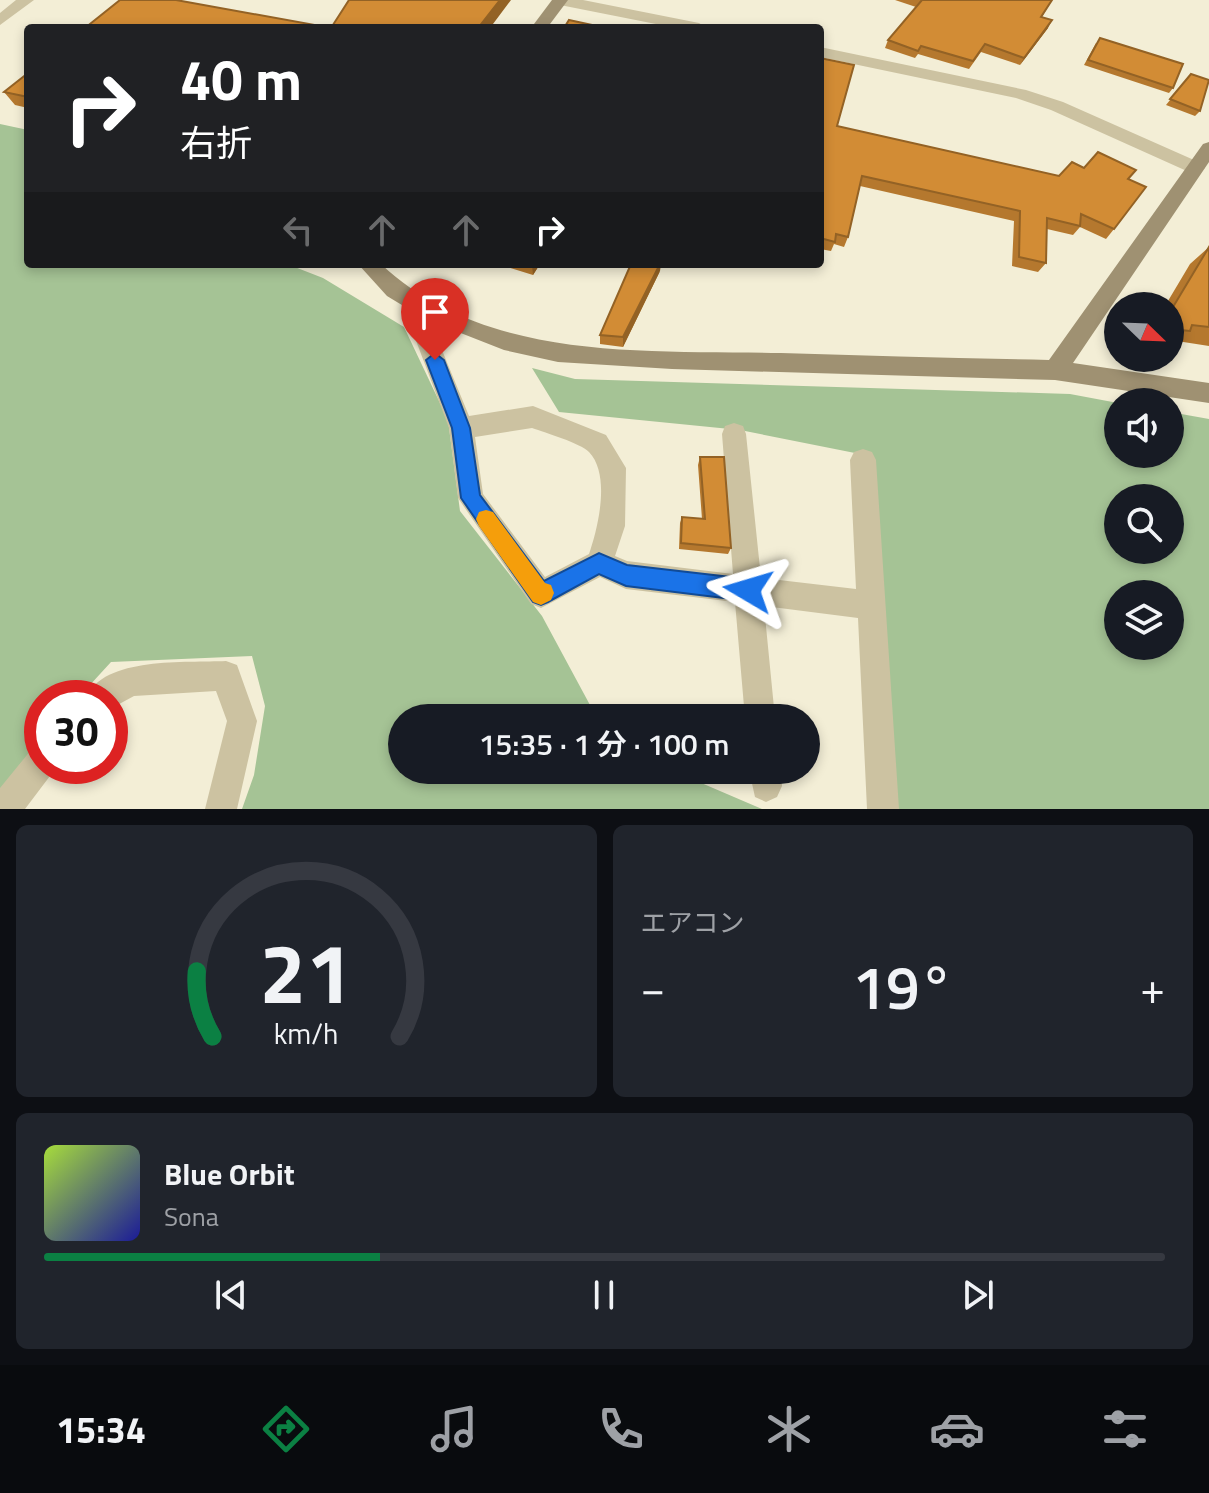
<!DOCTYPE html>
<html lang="ja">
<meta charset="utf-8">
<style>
:root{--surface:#171b24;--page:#20242c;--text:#f1f3f6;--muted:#9ea1a6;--line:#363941;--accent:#0b8043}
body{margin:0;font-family:"Titillium Web","Noto Sans JP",sans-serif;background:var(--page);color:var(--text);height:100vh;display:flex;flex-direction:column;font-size:30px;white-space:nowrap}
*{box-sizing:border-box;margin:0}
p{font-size:26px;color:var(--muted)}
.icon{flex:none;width:44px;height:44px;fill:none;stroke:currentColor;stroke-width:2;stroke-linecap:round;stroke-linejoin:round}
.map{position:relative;height:809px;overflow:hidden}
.drawer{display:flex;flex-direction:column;gap:16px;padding:16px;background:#0d0f14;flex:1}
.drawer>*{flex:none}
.hud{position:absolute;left:24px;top:24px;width:800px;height:244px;border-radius:8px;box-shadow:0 4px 12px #0003;background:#202124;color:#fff;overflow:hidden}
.needle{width:52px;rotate:113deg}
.controls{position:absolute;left:1104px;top:292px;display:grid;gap:16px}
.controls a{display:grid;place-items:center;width:80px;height:80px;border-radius:50%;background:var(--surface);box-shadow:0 4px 12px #0003;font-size:40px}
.speed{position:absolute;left:24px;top:680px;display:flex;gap:16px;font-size:40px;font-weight:700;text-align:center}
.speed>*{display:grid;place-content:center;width:104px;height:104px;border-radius:50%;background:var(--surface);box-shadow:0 4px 12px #0003;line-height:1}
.speed .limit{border:12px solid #d22;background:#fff;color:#111}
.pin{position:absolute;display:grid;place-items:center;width:68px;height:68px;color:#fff;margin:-82px -34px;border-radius:50% 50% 50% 0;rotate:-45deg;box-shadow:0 0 8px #0007}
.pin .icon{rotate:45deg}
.me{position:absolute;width:88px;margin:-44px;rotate:277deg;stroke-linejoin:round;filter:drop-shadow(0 0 6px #0008)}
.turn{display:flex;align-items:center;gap:28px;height:168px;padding:0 24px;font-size:36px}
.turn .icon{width:104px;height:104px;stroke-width:2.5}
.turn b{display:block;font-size:56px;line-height:68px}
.lanes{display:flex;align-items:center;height:76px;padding:0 24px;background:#0003;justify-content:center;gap:40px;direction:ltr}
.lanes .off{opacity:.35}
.big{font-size:60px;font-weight:600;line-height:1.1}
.drawer .widget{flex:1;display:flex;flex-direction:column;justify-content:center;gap:12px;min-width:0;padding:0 28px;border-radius:12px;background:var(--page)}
.drawer .dial{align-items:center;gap:0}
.dial svg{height:208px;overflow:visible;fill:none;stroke:var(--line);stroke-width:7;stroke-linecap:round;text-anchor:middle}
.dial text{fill:var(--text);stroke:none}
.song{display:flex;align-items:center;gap:24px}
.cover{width:96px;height:96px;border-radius:12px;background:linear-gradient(135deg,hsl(80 70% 55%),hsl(240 70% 35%))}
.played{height:8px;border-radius:4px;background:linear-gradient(90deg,var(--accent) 30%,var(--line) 30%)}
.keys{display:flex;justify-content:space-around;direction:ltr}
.heat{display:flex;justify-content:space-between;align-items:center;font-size:44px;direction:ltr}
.drawer .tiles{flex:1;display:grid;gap:16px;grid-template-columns:1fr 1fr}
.widget:last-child{grid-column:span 2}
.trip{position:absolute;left:388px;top:704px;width:432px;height:80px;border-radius:40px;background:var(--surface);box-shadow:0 4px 12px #0003;font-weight:600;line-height:80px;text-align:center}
.dock{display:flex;height:128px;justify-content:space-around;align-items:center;background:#090b0e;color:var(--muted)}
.dock .icon{width:56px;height:56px}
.dock .active{color:var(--accent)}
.dock b{font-size:36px;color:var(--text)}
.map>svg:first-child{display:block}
.green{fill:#a5c395;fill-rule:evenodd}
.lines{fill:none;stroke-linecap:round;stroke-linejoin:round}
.street{fill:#ccc2a1;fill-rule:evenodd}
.secondary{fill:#9f9172;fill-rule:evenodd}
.wall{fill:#b5782e}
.shaded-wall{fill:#936225}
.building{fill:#d28c35;stroke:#936225;stroke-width:2}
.route{fill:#1a73e8;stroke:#114b97;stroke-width:2}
.slow{fill:#f59e0b}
</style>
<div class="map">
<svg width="1209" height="809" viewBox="0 0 1209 809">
<rect width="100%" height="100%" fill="#f3eed6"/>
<path class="green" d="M 0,124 L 28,130 L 28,264 L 287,264 L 323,278 L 404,327 L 448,420 L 460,511 L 542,616 L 597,718 L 402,718 L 402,770 L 671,770 L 762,809 L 242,809 L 254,775 L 265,706 L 252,656 L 111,662 L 78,698 L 42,698 L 42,740 L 0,791 Z
M 532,368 L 575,379 L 1070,394 L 1118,403 L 1118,454 L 1170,454 L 1170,412 L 1209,419 L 1209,809 L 894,809 L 870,456 L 740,430 L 559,412 ZM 1118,498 L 1170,498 L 1170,550 L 1118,550 ZM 1118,594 L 1170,594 L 1170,646 L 1118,646 Z"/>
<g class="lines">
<path class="street" d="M 16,0 L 34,0 L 0,25 L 0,13 Z
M 552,0 L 583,0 L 699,23 L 707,28 L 676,28 L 560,5 Z
M 820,47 L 1026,90 L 1063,102 L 1203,164 L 1205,168 L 1196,174 L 1189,172 L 1051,110 L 1016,98 L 820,57 Z
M 433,304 L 441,307 L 444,313 L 437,338 L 469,416 L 533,406 L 606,435 L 626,468 L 625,526 L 615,556 L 627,561 L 733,574 L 722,434 L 725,426 L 734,423 L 743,426 L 746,434 L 761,578 L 856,589 L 850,460 L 854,452 L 863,449 L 872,452 L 876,460 L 899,809 L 867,809 L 858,618 L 764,606 L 775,718 L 745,718 L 735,602 L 626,589 L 600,577 L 541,608 L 531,604 L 458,498 L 449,428 L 415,338 L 425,307 ZM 532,428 C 546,433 580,443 589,452 C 611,475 598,528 589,554 L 545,577 L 483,494 L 475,437 Z
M 226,661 L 237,665 L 257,721 L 237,809 L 205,809 L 227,721 L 216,691 L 134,696 L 110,709 L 110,698 L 86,698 C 103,656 187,663 226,661 Z
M 42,745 L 42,766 L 56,766 L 53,772 L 25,809 L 0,809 L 0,788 L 31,750 Z
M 749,770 L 781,770 L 782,786 L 777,797 L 766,802 L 755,797 Z"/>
<path class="secondary" d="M 552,0 L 568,0 L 547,28 L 531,28 Z
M 1209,142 L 1209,162 L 1073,363 L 1209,383 L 1209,403 L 1055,380 L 672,369 L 558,362 L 504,350 L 425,319 L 387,296 L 358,264 L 381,264 C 486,363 647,350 781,353 C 870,356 960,358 1049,360 L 1203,144 Z"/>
</g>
<path class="wall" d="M 895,0 L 1052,0 L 1042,17 L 1048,28 L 1020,65 L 981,52 L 969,69 L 918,54 L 915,58 L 885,48 L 888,40 L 916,7 Z
M 1096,43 L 1173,88 L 1169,93 L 1084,65 Z
M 820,58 L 837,126 L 1059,176 L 1084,168 L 1128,179 L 1114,229 L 1106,239 L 1080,227 L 1073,235 L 1047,229 L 1046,263 L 1038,272 L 1012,266 L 1014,221 L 860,186 L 848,237 L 844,247 L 834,244 L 831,251 L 820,249 Z
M 28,73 L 28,108 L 15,105 L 4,92 Z
M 1191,74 L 1200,111 L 1195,116 L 1166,105 Z
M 1209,247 L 1209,346 L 1177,341 L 1170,346 L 1170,306 L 1165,306 L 1190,264 Z
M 498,264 L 540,264 L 533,275 Z
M 660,271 L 623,347 L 600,344 L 600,335 Z
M 700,457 L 731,548 L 728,554 L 679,549 L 680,523 L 682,517 L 702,519 L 698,465 Z"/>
<path class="shaded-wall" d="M 500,0 L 511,0 L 490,28 L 478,28 Z
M 1052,20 L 1048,28 L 1020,65 L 1024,58 Z
M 533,264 L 540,264 L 533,275 L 532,265 Z
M 660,264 L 661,264 L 660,271 L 623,347 L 623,337 Z"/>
<path class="building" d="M 120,0 L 176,0 L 331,28 L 349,0 L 500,0 L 478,28 L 85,28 Z
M 922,0 L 1052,0 L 1041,17 L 1052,20 L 1024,58 L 985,44 L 973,61 L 921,46 L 918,51 L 888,40 Z
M 569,20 L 606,28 L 564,28 Z
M 1100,38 L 1183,64 L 1173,88 L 1088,60 Z
M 820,58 L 854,65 L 837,126 L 1059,176 L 1072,162 L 1084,168 L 1098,152 L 1136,170 L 1128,179 L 1146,187 L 1114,229 L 1081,214 L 1080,226 L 1047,218 L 1046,263 L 1019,257 L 1020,211 L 862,176 L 848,237 L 836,234 L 835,242 L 820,238 Z
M 28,73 L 28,97 L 4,92 Z
M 1191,74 L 1209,80 L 1200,111 L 1170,99 Z
M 1209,247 L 1209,327 L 1192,325 L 1190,331 L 1170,329 L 1170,312 Z
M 631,264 L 660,264 L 623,337 L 600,335 Z
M 700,457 L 724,457 L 731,548 L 681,543 L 682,517 L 705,519 Z"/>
<path class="route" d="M 435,353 L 444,360 L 470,428 L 480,495 L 544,581 L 599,553 L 627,565 L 748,579 L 756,582 L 759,590 L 756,598 L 748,601 L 626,586 L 599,574 L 548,602 L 541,605 L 533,602 L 461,498 L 452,428 L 426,360 Z"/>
<path class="slow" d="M 486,510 L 493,512 L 545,583 L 551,585 L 554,593 L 551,600 L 541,605 L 533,602 L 479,526 L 476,519 L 479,512 Z"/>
</svg>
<div class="controls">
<a><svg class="needle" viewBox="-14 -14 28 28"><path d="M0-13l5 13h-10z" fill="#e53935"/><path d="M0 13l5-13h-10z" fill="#9ea1a6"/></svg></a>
<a><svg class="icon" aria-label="sound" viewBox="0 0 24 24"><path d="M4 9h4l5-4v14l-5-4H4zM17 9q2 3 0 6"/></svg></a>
<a><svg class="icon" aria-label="search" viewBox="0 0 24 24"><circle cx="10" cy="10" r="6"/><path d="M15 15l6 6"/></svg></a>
<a><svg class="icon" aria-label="layers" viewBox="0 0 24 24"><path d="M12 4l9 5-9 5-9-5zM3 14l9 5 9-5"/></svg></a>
</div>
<div class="speed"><div class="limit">30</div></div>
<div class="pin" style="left:435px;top:360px;background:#d93025"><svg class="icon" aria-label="arrive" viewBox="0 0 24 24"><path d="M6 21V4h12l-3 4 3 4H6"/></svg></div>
<svg class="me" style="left:748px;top:590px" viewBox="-20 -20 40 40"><path d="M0-17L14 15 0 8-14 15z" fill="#1a73e8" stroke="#fff" stroke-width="4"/></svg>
<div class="trip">15:35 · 1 分 · 100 m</div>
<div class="hud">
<div class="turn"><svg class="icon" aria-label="right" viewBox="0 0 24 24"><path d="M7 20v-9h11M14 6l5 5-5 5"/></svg><div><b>40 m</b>右折</div></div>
<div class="lanes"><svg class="icon off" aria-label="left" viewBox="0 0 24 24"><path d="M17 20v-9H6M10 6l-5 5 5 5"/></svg><svg class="icon off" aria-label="ahead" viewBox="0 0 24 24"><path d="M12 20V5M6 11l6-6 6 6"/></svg><svg class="icon off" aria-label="ahead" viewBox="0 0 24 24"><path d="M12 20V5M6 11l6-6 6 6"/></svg><svg class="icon" aria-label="right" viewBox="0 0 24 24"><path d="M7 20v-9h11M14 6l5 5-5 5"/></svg></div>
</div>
</div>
<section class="drawer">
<div class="tiles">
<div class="widget dial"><svg viewBox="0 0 100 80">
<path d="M14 69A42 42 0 1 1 86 69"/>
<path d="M14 69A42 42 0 0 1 8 44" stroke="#0b8043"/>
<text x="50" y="56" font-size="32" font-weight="700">21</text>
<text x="50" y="72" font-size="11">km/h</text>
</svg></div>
<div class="widget"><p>エアコン</p>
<div class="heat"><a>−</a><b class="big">19°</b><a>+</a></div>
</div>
<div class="widget">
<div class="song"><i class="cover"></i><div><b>Blue Orbit</b><p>Sona</p></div></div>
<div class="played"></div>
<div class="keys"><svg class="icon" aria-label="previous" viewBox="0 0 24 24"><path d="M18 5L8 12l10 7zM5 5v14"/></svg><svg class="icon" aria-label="pause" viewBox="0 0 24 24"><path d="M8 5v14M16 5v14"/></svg><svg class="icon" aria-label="next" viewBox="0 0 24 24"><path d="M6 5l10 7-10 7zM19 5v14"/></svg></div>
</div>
</div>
</section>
<nav class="dock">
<b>15:34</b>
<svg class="icon active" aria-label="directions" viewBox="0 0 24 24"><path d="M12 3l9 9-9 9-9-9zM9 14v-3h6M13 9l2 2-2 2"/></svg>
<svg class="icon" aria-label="music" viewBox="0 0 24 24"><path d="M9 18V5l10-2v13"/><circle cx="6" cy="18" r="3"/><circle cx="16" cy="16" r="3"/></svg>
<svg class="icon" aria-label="phone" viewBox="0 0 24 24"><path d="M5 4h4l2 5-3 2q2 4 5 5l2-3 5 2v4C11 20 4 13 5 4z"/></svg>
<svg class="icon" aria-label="climate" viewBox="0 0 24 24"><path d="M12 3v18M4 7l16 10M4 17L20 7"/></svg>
<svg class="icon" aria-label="car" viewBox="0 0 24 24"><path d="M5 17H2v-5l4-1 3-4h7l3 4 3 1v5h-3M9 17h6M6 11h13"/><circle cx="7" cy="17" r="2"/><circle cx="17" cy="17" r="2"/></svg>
<svg class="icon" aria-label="filters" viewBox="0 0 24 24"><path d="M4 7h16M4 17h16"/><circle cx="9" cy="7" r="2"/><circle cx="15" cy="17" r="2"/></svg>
</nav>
